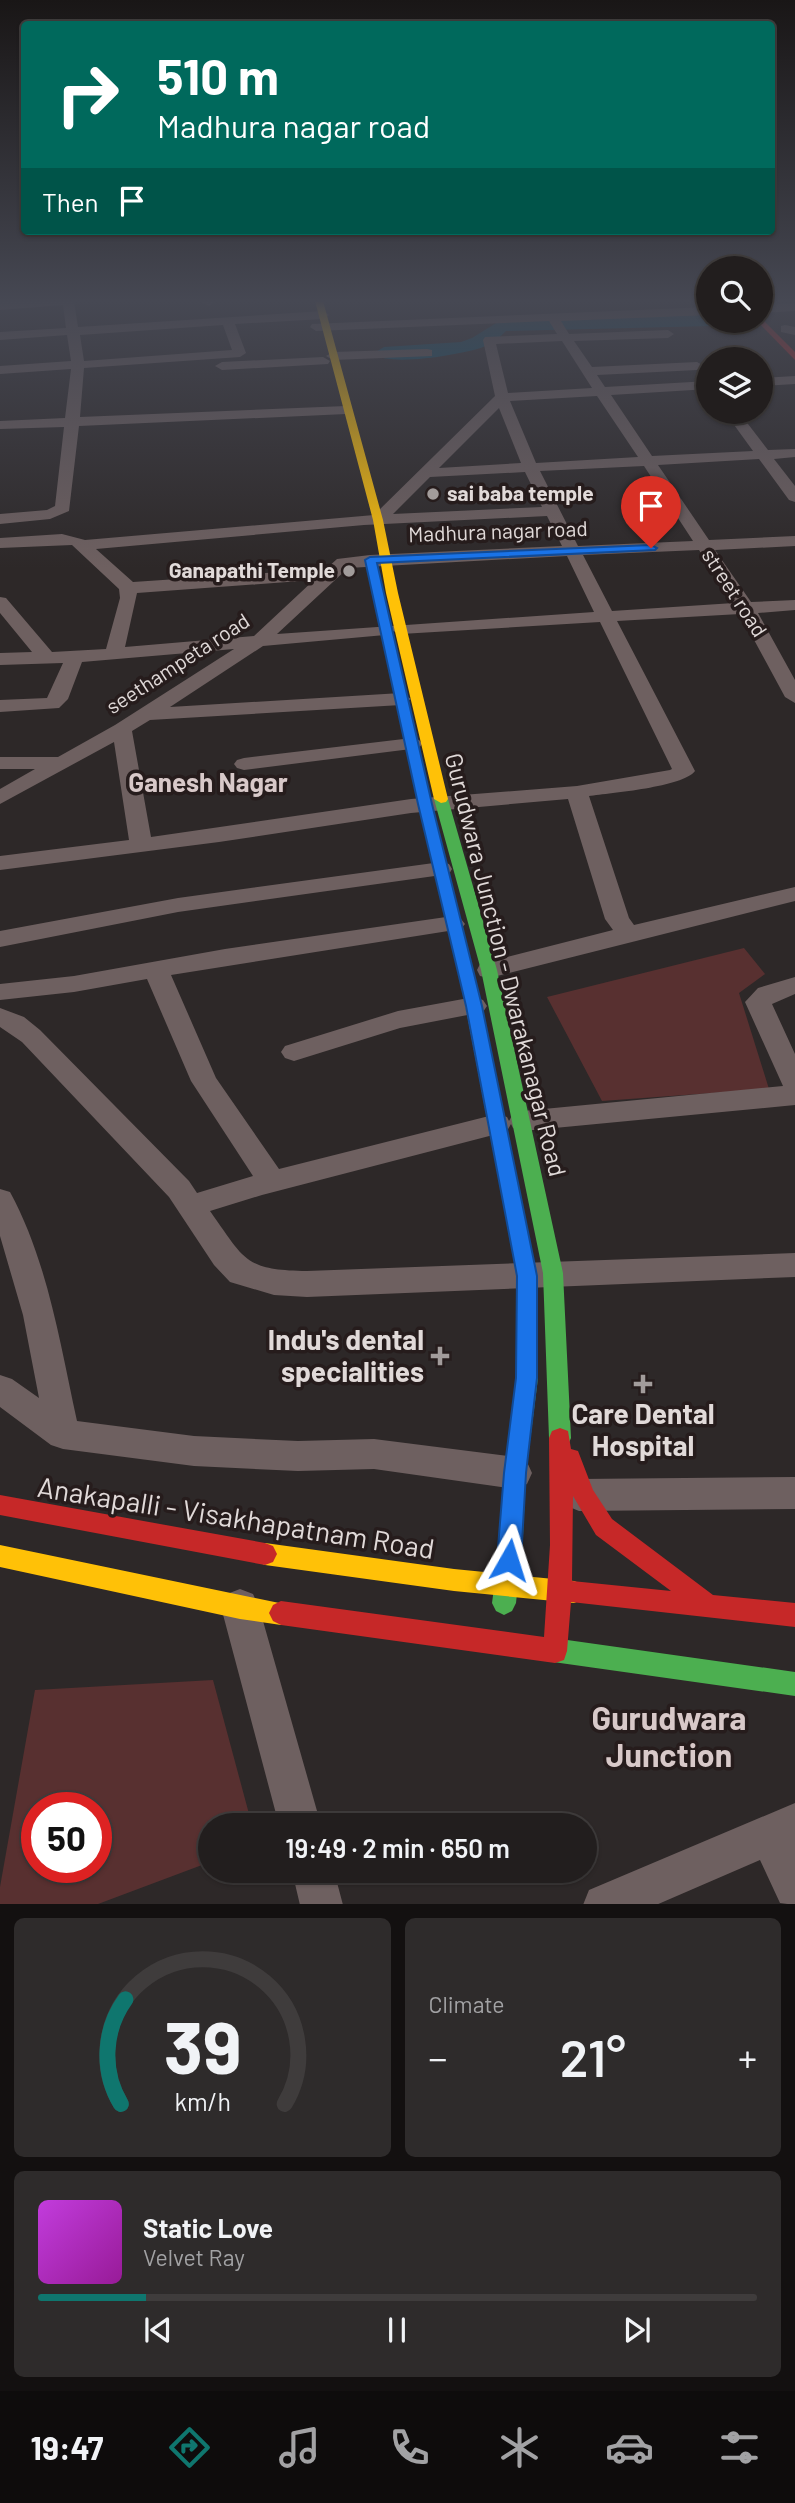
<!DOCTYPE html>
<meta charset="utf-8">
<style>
:root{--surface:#221e1e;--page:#2e2b2b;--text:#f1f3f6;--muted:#a2a2a4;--line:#3f3c3c;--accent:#0f766e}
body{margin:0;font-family:Barlow,sans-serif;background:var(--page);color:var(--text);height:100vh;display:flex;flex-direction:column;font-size:26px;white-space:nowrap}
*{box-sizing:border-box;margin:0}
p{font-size:23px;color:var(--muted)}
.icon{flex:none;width:38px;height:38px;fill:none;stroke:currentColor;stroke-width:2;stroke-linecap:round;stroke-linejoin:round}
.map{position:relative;height:1904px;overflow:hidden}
.drawer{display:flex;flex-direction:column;gap:14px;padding:14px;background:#131010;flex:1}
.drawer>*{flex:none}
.banner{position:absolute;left:21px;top:21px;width:754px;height:214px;border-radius:7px;box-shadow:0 2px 5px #0004,0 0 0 2px var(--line);background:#00695c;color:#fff;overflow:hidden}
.controls{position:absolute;left:696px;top:256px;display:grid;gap:14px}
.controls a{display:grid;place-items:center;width:77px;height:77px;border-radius:50%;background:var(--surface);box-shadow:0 2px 5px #0004,0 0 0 2px var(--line);font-size:35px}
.speed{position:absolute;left:21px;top:1792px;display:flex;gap:14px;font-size:35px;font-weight:700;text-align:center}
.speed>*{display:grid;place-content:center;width:91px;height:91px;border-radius:50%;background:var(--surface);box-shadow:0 2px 5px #0004,0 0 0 2px var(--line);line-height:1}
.speed .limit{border:10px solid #d22;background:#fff;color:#111}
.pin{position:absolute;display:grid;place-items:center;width:60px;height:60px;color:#fff;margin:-72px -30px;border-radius:50% 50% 50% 0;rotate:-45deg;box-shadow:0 0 7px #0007}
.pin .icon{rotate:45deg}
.me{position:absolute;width:77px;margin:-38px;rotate:6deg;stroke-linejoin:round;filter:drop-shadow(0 0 5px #0008)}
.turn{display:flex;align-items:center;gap:24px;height:147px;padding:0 21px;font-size:32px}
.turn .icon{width:91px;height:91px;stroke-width:2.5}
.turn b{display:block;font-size:49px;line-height:60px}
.then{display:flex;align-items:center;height:66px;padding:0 21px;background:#0003;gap:14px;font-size:26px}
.big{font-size:52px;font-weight:600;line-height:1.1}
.drawer .card{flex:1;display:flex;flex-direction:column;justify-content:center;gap:10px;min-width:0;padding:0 24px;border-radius:10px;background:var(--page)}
.drawer .dial{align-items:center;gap:0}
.dial svg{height:182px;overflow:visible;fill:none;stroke:var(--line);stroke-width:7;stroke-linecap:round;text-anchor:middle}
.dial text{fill:var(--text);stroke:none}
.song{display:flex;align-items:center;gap:21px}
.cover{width:84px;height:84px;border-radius:10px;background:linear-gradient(135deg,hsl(290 70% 55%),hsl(300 70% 35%))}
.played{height:7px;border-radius:4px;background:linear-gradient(90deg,var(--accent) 15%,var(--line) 15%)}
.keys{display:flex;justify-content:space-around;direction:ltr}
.heat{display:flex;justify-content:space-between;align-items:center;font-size:38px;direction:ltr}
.drawer .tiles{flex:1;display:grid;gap:14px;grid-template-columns:1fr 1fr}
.card:last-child{grid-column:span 2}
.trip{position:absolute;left:198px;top:1813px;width:399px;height:70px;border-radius:35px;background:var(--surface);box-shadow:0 2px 5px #0004,0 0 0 2px var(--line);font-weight:600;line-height:70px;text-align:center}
.tabs{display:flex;height:112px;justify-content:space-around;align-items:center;background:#0e0c0c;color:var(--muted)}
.tabs .icon{width:49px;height:49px}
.tabs .current{color:var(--accent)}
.tabs b{font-size:32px;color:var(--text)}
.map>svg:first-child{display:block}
.green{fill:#583030;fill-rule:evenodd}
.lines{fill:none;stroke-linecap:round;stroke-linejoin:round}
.river{fill:#07526d;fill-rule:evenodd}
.street{fill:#6e6060;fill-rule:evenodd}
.fast{fill:#4caf50;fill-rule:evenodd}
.slow{fill:#ffc107;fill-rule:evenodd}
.jam{fill:#c62828;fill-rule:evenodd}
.route{fill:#1a73e8;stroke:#114b97;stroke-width:2}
.poi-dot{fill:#a29c9b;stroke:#261c1c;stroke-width:2.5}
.labels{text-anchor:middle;stroke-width:7;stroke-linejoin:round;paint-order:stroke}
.far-poi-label{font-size:21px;font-weight:bold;fill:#e1dad9;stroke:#261c1c;text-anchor:start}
.far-street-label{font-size:21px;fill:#e1dad9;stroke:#261c1c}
.street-label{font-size:24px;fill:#e1dad9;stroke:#261c1c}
.neighbourhood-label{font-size:26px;font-weight:bold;fill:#d8c9c9;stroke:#261c1c}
.near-poi-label{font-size:28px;font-weight:bold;fill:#e1dad9;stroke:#261c1c;text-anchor:end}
.near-street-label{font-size:28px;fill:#e1dad9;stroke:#261c1c}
.near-neighbourhood-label{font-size:32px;font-weight:bold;fill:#d8c9c9;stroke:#261c1c}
</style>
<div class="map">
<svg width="795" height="1905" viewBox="0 0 795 1905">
<rect width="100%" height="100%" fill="#2d2828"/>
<path class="green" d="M 744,948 L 765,974 L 739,993 L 769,1089 L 602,1101 L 547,997 Z
M 213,1680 L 252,1825 L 210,1825 L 210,1862 L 98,1904 L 0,1904 L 0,1887 L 35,1690 ZM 37,1808 L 96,1808 L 96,1867 L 37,1867 Z"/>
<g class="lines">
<path class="river" d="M 709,315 L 709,320 L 721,320 L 712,326 L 506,331 C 499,338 493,344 483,347 C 465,354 386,368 374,353 L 384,347 L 461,342 L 472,338 L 501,320 Z"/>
<path class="street" d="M 20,301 L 74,301 L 78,327 L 323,311 L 329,315 L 323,319 L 235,324 L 246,353 L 240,357 L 84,368 L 80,417 L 346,406 L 353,410 L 346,414 L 79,426 L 69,511 L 50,519 L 0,524 L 0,514 L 47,510 L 55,506 L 64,427 L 0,429 L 0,421 L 65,418 L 71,369 L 0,374 L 0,366 L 71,361 L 67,335 L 0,340 L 0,332 L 66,328 L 63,305 L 0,310 L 0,302 ZM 223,325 L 232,350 L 84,361 L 80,335 Z
M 200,301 L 214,301 L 215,302 L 209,306 Z
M 795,303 L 795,311 L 761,313 L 761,305 Z
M 709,307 L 709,315 L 561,321 L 569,334 L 668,330 L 674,334 L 668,338 L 574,341 L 592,367 L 697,362 L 704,366 L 697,370 L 597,375 L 605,387 L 709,381 L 709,389 L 611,395 L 652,456 L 753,451 L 724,411 L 738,411 L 768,450 L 795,449 L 795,457 L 774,459 L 795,486 L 795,502 L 789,500 L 759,459 L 658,465 L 709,540 L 795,536 L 795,546 L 715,550 L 751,602 L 795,600 L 795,610 L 758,613 L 795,680 L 795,703 L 785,697 L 740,614 L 617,621 L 695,771 C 683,787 611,793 589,796 L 629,918 L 634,925 L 795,887 L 795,901 L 489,978 L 480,976 L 477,970 L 480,964 L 613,930 L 605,919 L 568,799 L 411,813 L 219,842 L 0,870 L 0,856 L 129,840 L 114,742 L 0,804 L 0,789 L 35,769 L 0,769 L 0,757 L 58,757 L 115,725 L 234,649 L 82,662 L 68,699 L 59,708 L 0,712 L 0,700 L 47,698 L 63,663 L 0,665 L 0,653 L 32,652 L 0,613 L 0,597 L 6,598 L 52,652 L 106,649 L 120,598 L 119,589 L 72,545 L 0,548 L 0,538 L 62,534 L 85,540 L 374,515 L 495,396 L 483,340 L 485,337 L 557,334 L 549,321 L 316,331 L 310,327 L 312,324 ZM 562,341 L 592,388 L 508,393 L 496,344 ZM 597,396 L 638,457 L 536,463 L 510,401 ZM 499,408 L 521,463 L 439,468 ZM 644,466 L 693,541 L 578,546 L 540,471 ZM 525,472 L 542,507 L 393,514 L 430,477 ZM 547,516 L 562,546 L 370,555 L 337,559 L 326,569 L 133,582 L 96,549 L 364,525 ZM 699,550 L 734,603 L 612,611 L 583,555 ZM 567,556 L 594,612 L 277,634 L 348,568 ZM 314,580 L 254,636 L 125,647 L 137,593 ZM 600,622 L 672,769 L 670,770 L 577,786 L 411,799 L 151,837 L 132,731 L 150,720 L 401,705 L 411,699 L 401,693 L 170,707 L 263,646 L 385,635 L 393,631 L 401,634 Z
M 785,325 L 795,327 L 795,335 L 781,332 L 781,326 Z
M 427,349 L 432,350 L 432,356 L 333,360 L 326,356 L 333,352 Z
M 323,357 L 330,361 L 328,364 L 222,370 L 215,366 L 222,362 Z
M 795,376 L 795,384 L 761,386 L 761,378 Z
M 412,738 L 419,740 L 422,744 L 419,748 L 244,770 L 237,768 L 234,764 L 237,760 L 244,758 Z
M 441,862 L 449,864 L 452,869 L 449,874 L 178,912 L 0,947 L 0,931 L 178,898 Z
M 453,916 L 461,919 L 465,924 L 461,929 L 171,975 L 216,1078 L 279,1169 L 497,1114 L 507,1117 L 509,1121 L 513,1114 L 523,1111 L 783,1086 L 745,1002 L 758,988 L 795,977 L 795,994 L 772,1004 L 795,1054 L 795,1105 L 523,1131 L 513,1128 L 511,1124 L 507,1131 L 497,1134 L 262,1195 L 210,1211 C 245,1260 244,1270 307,1271 L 795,1253 L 795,1277 L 307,1297 L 274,1295 L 230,1282 L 214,1265 L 169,1197 L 22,1042 L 0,1027 L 0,1008 L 24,1017 L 40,1030 L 189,1181 L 197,1193 L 253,1176 L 191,1081 L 147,979 L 74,992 L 0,1000 L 0,984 L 74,976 L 225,949 Z
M 474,997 L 483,1000 L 487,1006 L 483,1012 L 400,1028 L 294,1061 L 285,1058 L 281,1052 L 285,1046 L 398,1011 Z
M 0,1189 L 10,1192 C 48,1262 60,1344 77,1421 L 194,1436 L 298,1441 L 374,1439 L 515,1457 L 527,1462 L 532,1473 L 527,1484 L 515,1489 L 374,1469 L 298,1471 L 194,1466 L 63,1449 L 51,1445 L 0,1407 L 0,1375 L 12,1379 L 39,1398 L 23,1315 L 0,1236 Z
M 795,1477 L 795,1509 L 579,1511 L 567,1506 L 562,1495 L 567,1484 L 579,1479 Z
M 240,1589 L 253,1594 L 259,1607 L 321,1825 L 279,1825 L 221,1607 L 227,1594 Z
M 795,1803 L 795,1905 L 780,1903 L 760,1860 L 656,1905 L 583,1905 L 589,1890 Z
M 292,1871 L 334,1871 L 343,1905 L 300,1905 Z"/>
<path class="fast" d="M 441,795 L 448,799 L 497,970 L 563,1273 L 571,1438 L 568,1445 L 560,1448 L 552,1445 L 549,1438 L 543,1273 L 481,970 L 434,799 Z
M 527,1290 L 534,1292 L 537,1298 L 538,1378 L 526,1473 L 523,1535 L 516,1603 L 512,1611 L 504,1615 L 496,1611 L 492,1603 L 501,1535 L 504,1473 L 516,1378 L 517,1298 L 520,1292 Z
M 546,1637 L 795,1672 L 795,1696 L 546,1661 L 537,1658 L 534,1649 L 537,1640 Z"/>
<path class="slow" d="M 315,301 L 323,301 L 383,520 L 398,593 L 448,799 L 446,802 L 441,803 L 434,799 L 386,593 L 373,520 Z
M 472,993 L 480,998 L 537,1276 L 537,1298 L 534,1304 L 527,1306 L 520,1304 L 517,1298 L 517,1276 L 464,998 Z
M 265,1543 L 454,1569 L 574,1581 L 582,1584 L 586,1592 L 582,1600 L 574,1603 L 454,1591 L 265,1565 L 257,1562 L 253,1554 L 257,1546 Z
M 0,1545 L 289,1605 L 293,1613 L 289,1621 L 281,1625 L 240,1619 L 0,1567 Z"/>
<path class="jam" d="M 761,318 L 795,352 L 795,360 L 756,320 L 761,320 Z
M 560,1428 L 568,1431 L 571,1449 L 578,1451 L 593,1490 L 612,1519 L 713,1595 L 795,1603 L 795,1627 L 571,1602 L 567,1651 L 564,1660 L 555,1663 L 281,1625 L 273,1621 L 269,1613 L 273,1605 L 281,1601 L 544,1637 L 550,1545 L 549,1438 L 552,1431 ZM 573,1496 L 596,1535 L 671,1591 L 572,1581 Z
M 0,1495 L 265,1543 L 273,1546 L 277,1554 L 273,1562 L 265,1565 L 0,1515 Z"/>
</g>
<linearGradient id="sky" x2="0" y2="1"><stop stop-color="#191616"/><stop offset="0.53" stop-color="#464853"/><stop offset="1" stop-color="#464853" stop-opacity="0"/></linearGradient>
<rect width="795" height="568" fill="url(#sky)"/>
<path class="route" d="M 651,545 L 657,548 L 655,550 L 377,563 L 432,804 L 482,1006 L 537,1276 L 537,1378 L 526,1473 L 521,1560 L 518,1568 L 509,1571 L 501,1568 L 497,1560 L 504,1473 L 516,1378 L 517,1276 L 466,1006 L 418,804 L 365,560 L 370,557 Z"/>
<g class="poi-dot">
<circle cx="433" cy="494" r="7"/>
<circle cx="349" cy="571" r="7"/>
<path d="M436.5 1345.5h7v7h7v7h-7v7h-7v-7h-7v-7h7z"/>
<path d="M639.5 1373.5h7v7h7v7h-7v7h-7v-7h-7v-7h7z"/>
</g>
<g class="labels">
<g class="far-poi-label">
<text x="447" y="501">sai baba temple</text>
<text x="335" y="578" text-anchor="end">Ganapathi Temple</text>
</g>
<g class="far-street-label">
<text transform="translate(498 532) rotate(-2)" y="7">Madhura nagar road</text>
<text transform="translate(734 593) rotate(57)" y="7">street road</text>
<text transform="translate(178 664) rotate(-33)" y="7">seethampeta road</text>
</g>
<g class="street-label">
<text transform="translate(505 965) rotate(76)" y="8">Gurudwara Junction - Dwarakanagar Road</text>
</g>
<g class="neighbourhood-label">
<text x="208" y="792">Ganesh Nagar</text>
</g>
<g class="near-poi-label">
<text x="424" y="1350">Indu's dental<tspan x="424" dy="32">specialities</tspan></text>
<text x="643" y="1424" text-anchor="middle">Care Dental<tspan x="643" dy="32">Hospital</tspan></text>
</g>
<g class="near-street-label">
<text transform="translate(236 1518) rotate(9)" y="10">Anakapalli - Visakhapatnam Road</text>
</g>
<g class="near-neighbourhood-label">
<text x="669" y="1730">Gurudwara<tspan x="669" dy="37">Junction</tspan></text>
</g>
</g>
</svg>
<div class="controls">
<a><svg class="icon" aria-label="search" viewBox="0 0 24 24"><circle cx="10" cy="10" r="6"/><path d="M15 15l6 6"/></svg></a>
<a><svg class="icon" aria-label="layers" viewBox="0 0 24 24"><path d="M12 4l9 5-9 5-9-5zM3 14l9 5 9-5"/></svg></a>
</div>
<div class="speed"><div class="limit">50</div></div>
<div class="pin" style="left:651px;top:548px;background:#d93025"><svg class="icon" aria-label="arrive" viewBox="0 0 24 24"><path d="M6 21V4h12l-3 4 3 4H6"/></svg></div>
<svg class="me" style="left:509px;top:1560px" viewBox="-20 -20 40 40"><path d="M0-17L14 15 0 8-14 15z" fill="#1a73e8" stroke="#fff" stroke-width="4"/></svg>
<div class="trip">19:49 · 2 min · 650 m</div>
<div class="banner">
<div class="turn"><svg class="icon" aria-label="right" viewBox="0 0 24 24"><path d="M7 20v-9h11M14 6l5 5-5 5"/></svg><div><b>510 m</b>Madhura nagar road</div></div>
<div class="then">Then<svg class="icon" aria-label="arrive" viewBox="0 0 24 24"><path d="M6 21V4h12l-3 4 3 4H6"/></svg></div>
</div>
</div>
<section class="drawer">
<div class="tiles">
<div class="card dial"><svg viewBox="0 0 100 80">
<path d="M14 69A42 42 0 1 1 86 69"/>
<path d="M14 69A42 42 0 0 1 16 23" stroke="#0f766e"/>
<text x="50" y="56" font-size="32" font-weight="700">39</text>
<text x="50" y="72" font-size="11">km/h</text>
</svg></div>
<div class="card"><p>Climate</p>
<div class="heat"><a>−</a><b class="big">21°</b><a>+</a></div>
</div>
<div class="card">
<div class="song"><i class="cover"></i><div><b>Static Love</b><p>Velvet Ray</p></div></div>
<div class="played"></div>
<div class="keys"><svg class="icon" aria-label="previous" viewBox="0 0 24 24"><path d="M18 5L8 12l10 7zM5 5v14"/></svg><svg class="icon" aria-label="pause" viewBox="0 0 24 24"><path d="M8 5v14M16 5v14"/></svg><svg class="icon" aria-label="next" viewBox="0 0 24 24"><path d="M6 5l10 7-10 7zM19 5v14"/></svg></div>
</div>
</div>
</section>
<nav class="tabs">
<b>19:47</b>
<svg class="icon current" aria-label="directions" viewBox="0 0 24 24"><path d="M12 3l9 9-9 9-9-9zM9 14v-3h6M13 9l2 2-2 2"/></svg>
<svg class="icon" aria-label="music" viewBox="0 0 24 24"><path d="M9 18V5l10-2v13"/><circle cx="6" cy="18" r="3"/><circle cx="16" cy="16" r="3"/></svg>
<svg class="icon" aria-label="phone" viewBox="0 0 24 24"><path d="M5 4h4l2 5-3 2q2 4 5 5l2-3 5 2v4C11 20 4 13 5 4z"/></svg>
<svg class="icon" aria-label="climate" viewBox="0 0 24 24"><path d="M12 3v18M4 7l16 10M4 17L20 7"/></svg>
<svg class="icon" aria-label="car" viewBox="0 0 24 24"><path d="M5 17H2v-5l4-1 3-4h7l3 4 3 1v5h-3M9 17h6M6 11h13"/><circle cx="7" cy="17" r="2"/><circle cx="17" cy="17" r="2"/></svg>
<svg class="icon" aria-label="filters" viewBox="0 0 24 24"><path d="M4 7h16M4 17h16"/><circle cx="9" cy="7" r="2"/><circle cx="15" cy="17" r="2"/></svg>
</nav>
